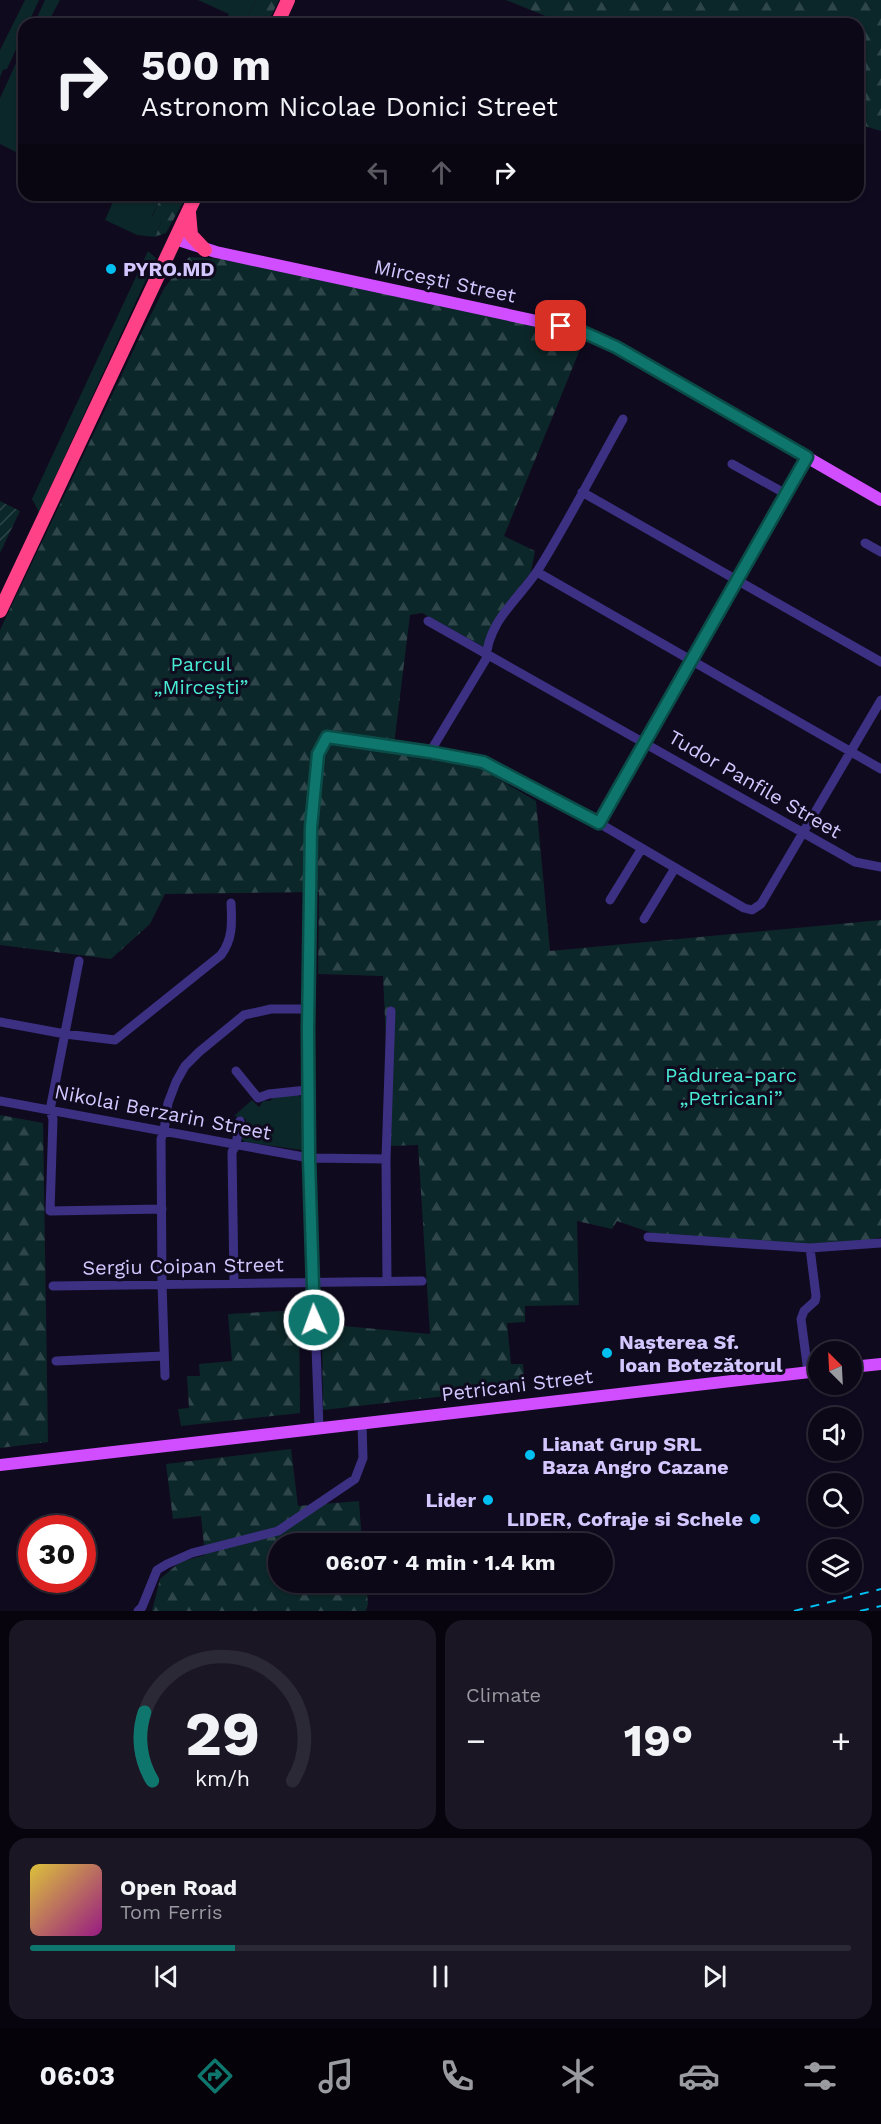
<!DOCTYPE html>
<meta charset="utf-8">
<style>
:root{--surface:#0c0817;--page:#1a1624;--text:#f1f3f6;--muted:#9a9aa1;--line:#2c2936;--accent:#0f766e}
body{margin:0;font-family:"Work Sans",sans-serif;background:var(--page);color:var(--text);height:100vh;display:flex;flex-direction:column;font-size:22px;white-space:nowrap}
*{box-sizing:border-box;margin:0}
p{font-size:20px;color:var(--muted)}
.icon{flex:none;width:33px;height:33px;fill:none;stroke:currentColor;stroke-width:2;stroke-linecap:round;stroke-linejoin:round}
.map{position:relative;height:1611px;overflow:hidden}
.sheet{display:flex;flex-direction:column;gap:9px;padding:9px;background:#07040d;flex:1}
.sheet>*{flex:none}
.hud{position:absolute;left:18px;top:18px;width:846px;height:183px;border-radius:18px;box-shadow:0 2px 4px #0004,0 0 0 2px var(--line);background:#0c0817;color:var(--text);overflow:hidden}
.needle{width:39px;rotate:336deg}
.controls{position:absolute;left:808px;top:1341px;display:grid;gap:12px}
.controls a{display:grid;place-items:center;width:54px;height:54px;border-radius:50%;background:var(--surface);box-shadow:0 2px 4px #0004,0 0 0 2px var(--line);font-size:30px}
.speed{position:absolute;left:18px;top:1515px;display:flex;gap:12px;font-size:30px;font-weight:700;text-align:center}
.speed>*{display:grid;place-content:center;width:78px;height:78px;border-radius:50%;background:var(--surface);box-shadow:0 2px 4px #0004,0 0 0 2px var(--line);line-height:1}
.speed .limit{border:9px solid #d22;background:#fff;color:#111}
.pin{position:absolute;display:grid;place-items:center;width:51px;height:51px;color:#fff;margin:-26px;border-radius:12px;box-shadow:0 3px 9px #0006}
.me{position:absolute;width:66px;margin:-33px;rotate:358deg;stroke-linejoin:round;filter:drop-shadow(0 0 4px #0008)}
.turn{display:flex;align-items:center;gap:21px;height:126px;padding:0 24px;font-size:27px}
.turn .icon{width:78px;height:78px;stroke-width:2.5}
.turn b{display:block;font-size:42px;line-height:51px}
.lanes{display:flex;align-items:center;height:57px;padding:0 24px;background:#0003;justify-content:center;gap:30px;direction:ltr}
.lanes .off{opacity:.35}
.big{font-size:45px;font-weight:700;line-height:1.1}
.sheet .card{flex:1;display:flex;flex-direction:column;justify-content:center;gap:9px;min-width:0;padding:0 21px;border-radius:18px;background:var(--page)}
.sheet .dial{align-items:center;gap:0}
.dial svg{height:156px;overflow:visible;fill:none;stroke:var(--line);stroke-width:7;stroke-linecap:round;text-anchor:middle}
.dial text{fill:var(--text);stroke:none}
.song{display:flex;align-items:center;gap:18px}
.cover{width:72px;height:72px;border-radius:9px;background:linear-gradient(135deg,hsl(50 70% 55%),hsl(310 70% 35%))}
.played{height:6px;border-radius:3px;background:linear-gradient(90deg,var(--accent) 25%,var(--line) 25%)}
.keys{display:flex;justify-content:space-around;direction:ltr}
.heat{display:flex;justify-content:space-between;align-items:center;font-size:33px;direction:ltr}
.sheet .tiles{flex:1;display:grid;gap:9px;grid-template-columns:1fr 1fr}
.card:last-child{grid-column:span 2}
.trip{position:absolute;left:268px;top:1533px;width:345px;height:60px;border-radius:30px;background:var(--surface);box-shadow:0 2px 4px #0004,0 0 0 2px var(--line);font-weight:700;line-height:60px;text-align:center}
.tabs{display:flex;height:96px;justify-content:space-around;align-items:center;background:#050309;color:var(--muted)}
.tabs .icon{width:42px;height:42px}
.tabs .current{color:var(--accent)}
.tabs b{font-size:27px;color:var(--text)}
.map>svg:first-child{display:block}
.green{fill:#0c2729}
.forest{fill:url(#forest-firs)}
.garden{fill:url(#garden-furrows)}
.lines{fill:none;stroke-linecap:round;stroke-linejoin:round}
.minor{stroke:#3c3083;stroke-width:9}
.major{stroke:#d04eff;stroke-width:12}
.highway{stroke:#ff4288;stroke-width:14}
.rail{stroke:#00c0f2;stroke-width:2;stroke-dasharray:9 8;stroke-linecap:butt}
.route-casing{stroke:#0a4d48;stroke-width:15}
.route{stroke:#0f766e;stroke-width:10}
.poi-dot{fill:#00c0f2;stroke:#100a1f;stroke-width:2}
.labels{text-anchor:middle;stroke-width:6;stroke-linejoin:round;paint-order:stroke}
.poi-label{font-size:20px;font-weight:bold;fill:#d4c7ff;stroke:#100a1f;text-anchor:start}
.street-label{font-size:20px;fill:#d4c7ff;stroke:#100a1f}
.park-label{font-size:20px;fill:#48ebd4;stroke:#100a1f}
</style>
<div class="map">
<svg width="881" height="1611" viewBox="0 0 881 1611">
<defs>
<pattern id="forest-firs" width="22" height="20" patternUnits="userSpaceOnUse" patternTransform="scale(1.5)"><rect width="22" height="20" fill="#0c2729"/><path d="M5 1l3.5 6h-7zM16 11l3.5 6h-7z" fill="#2e4549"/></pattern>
<pattern id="garden-furrows" width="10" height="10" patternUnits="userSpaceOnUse" patternTransform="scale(1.5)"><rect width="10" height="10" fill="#0c2729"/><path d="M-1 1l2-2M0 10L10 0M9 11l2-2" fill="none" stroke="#2e4549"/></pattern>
</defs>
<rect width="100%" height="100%" fill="#100a1f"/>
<path class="green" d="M 25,0 L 39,0 L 28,24 L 24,24 L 24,32 L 7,69 L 3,70 L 0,77 L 0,50 Z
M 45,0 L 60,0 L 50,19 L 60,24 L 34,24 Z
M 198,0 L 256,0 L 244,24 L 225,24 L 229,14 Z
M 24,46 L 24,100 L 19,110 L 24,113 L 24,156 L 0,144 L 0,98 Z
M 116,195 L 162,195 L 152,216 L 162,221 L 155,237 L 137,235 L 105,220 Z
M 148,251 L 156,258 L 39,512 L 32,499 Z
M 296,1094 L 303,1098 L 303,1149 L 301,1150 L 245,1142 L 241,1139 L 246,1119 L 234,1116 L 252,1100 L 259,1107 L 263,1101 L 270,1101 L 274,1097 Z"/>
<path class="forest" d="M 256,0 L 279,0 L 267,24 L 244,24 Z
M 506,0 L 881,0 L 881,131 L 858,124 L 858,24 L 565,24 Z
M 162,195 L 187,195 L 166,233 L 155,237 L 162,221 L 152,217 Z
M 189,257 L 225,259 L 563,330 L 583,342 L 504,536 L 535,551 L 531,572 L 509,601 L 484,647 L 422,613 L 410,615 L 393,753 L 480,768 L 536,801 L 550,951 L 881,920 L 881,1237 L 861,1243 L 812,1246 L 652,1233 L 617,1221 L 612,1229 L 577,1221 L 579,1305 L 525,1306 L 525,1322 L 507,1323 L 511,1364 L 523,1364 L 525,1387 L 323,1410 L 322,1324 L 430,1334 L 418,1145 L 391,1146 L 383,976 L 318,974 L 319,892 L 165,894 L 150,924 L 111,959 L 0,945 L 0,630 L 144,328 L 165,287 Z
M 0,1115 L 43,1123 L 48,1442 L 0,1448 Z
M 299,1310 L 300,1413 L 181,1426 L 178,1409 L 189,1408 L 187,1376 L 200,1376 L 199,1364 L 232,1361 L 228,1314 Z
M 291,1449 L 298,1506 L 359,1501 L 362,1543 L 279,1544 L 279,1582 L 366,1583 L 368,1604 L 366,1611 L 152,1611 L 160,1579 L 180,1562 L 205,1555 L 201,1516 L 173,1519 L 166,1464 Z"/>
<path class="garden" d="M 0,501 L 20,511 L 0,553 Z"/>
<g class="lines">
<path class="minor" d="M 732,464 L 786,494
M 582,492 L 881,662
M 865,543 L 881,552
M 537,572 L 881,769
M 428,621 L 855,862 L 881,867
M 430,752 L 486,659 C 488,621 518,600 538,570 C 568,522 595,469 623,419
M 599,823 L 807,457
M 610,900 L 642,848
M 644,919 L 675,868
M 79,961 L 50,1110 L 53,1119 L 50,1211 L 162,1209
M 0,1022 L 65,1034 L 115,1040 L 221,955 C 233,939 232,923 231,903
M 236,1071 L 258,1098 L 269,1094 L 307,1090
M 0,1101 L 309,1158 L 386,1159
M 648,1237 L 810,1248 L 881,1243
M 387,1281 L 386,1159 L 391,1011
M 234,1282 L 232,1152 L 236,1145 L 240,1121
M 53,1286 L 422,1281
M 56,1361 L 163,1356
M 808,1372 L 801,1319 L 804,1311 L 815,1301 L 816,1296 L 810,1248
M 165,1376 L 162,1283 L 161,1139 L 164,1131 L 168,1103 L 176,1082 L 185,1066 L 199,1052 L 244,1015 L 271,1009 L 308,1009
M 319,1428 L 309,1158 L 308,1009 L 311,827 L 318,754 L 327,737 L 430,752 L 484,762 L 550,798 L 568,805 L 744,908 L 752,910 L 761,904 L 881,700
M 138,1611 L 142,1607 L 157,1570 L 167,1564 L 192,1553 L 278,1531 L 355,1479 L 363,1458 L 362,1423"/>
<path class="major" d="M 175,239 L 216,252 L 574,329 L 616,347 L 881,500
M 852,1367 L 881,1364
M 0,1465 L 819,1371"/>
<path class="highway" d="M 277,24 L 288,0
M 189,213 L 191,235 L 205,250
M 0,611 L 196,195"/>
<path class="rail" d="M 794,1611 L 881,1589
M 860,1611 L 881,1606"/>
</g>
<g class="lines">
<defs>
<path id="route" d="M 314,1320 L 309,1158 L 308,1029 L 311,827 L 318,754 L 327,737 L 430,752 L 483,762 L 599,823 L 807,457 L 616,347 L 585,333 L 561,326"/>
</defs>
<use href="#route" class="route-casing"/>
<use href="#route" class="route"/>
</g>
<g class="poi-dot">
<circle cx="111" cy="269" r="6"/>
<circle cx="607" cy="1353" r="6"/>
<circle cx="530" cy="1455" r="6"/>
<circle cx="488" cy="1500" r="6"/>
<circle cx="755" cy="1519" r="6"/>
</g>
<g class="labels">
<g class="poi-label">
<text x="123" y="276">PYRO.MD</text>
<text x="619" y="1349">Nașterea Sf.<tspan x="619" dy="23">Ioan Botezătorul</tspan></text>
<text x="542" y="1451">Lianat Grup SRL<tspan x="542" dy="23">Baza Angro Cazane</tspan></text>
<text x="476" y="1507" text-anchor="end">Lider</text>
<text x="743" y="1526" text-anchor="end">LIDER, Cofraje si Schele</text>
</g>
<g class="street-label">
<text transform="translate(445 281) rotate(12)" y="7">Mircești Street</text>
<text transform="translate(755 784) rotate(30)" y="7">Tudor Panfile Street</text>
<text transform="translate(163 1112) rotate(11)" y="7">Nikolai Berzarin Street</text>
<text transform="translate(183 1266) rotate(-1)" y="7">Sergiu Coipan Street</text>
<text transform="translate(517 1385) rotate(-7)" y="7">Petricani Street</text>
</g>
<g class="park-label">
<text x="201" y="671">Parcul<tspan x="201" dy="23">„Mircești”</tspan></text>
<text x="731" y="1082">Pădurea-parc<tspan x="731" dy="23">„Petricani”</tspan></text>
</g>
</g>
</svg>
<div class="controls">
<a><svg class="needle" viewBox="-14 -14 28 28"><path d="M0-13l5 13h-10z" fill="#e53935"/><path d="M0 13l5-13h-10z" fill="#9a9aa1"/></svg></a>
<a><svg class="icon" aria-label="sound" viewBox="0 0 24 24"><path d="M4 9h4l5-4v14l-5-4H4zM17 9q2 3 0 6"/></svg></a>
<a><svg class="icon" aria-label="search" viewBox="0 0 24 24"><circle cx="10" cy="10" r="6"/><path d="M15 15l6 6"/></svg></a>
<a><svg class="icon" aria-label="layers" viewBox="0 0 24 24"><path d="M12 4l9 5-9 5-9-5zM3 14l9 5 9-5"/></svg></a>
</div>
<div class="speed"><div class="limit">30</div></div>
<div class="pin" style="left:561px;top:326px;background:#d93025"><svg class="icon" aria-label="arrive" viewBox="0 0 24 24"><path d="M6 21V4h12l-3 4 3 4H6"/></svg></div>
<svg class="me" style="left:314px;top:1320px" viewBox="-20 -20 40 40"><circle r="17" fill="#0f766e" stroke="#fff" stroke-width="3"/><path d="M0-11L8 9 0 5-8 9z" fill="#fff"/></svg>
<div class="trip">06:07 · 4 min · 1.4 km</div>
<div class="hud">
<div class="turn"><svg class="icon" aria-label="right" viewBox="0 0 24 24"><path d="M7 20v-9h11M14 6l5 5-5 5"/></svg><div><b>500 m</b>Astronom Nicolae Donici Street</div></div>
<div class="lanes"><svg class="icon off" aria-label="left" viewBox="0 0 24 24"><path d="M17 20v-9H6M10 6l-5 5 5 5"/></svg><svg class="icon off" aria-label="ahead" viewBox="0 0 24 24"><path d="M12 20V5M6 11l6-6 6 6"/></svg><svg class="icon" aria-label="right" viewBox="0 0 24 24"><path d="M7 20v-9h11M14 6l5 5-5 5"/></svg></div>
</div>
</div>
<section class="sheet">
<div class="tiles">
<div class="card dial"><svg viewBox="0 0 100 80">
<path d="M14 69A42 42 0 1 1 86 69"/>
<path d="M14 69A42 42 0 0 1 10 34" stroke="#0f766e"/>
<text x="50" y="56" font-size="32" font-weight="700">29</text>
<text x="50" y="72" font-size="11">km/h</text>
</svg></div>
<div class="card"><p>Climate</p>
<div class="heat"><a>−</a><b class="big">19°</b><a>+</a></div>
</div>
<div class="card">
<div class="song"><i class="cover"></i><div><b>Open Road</b><p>Tom Ferris</p></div></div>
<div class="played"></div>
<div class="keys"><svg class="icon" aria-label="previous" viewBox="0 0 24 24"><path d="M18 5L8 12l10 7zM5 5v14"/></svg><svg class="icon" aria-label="pause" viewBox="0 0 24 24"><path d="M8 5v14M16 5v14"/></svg><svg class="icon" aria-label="next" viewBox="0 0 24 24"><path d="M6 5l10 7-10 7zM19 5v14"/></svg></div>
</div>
</div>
</section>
<nav class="tabs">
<b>06:03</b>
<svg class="icon current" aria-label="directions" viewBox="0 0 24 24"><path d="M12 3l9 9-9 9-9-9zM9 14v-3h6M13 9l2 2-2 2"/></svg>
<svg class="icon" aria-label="music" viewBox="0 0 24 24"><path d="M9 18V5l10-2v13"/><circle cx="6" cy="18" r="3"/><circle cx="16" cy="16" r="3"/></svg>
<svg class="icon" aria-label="phone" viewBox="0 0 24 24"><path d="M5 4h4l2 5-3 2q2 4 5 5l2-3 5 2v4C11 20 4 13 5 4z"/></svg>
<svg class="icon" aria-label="climate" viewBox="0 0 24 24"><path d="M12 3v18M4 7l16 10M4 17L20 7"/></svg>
<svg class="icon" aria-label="car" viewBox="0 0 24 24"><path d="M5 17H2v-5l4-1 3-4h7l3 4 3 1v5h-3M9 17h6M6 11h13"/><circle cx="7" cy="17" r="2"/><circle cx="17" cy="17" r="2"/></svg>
<svg class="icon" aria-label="filters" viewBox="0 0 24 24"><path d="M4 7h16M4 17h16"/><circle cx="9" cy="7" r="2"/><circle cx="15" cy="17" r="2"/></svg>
</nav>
